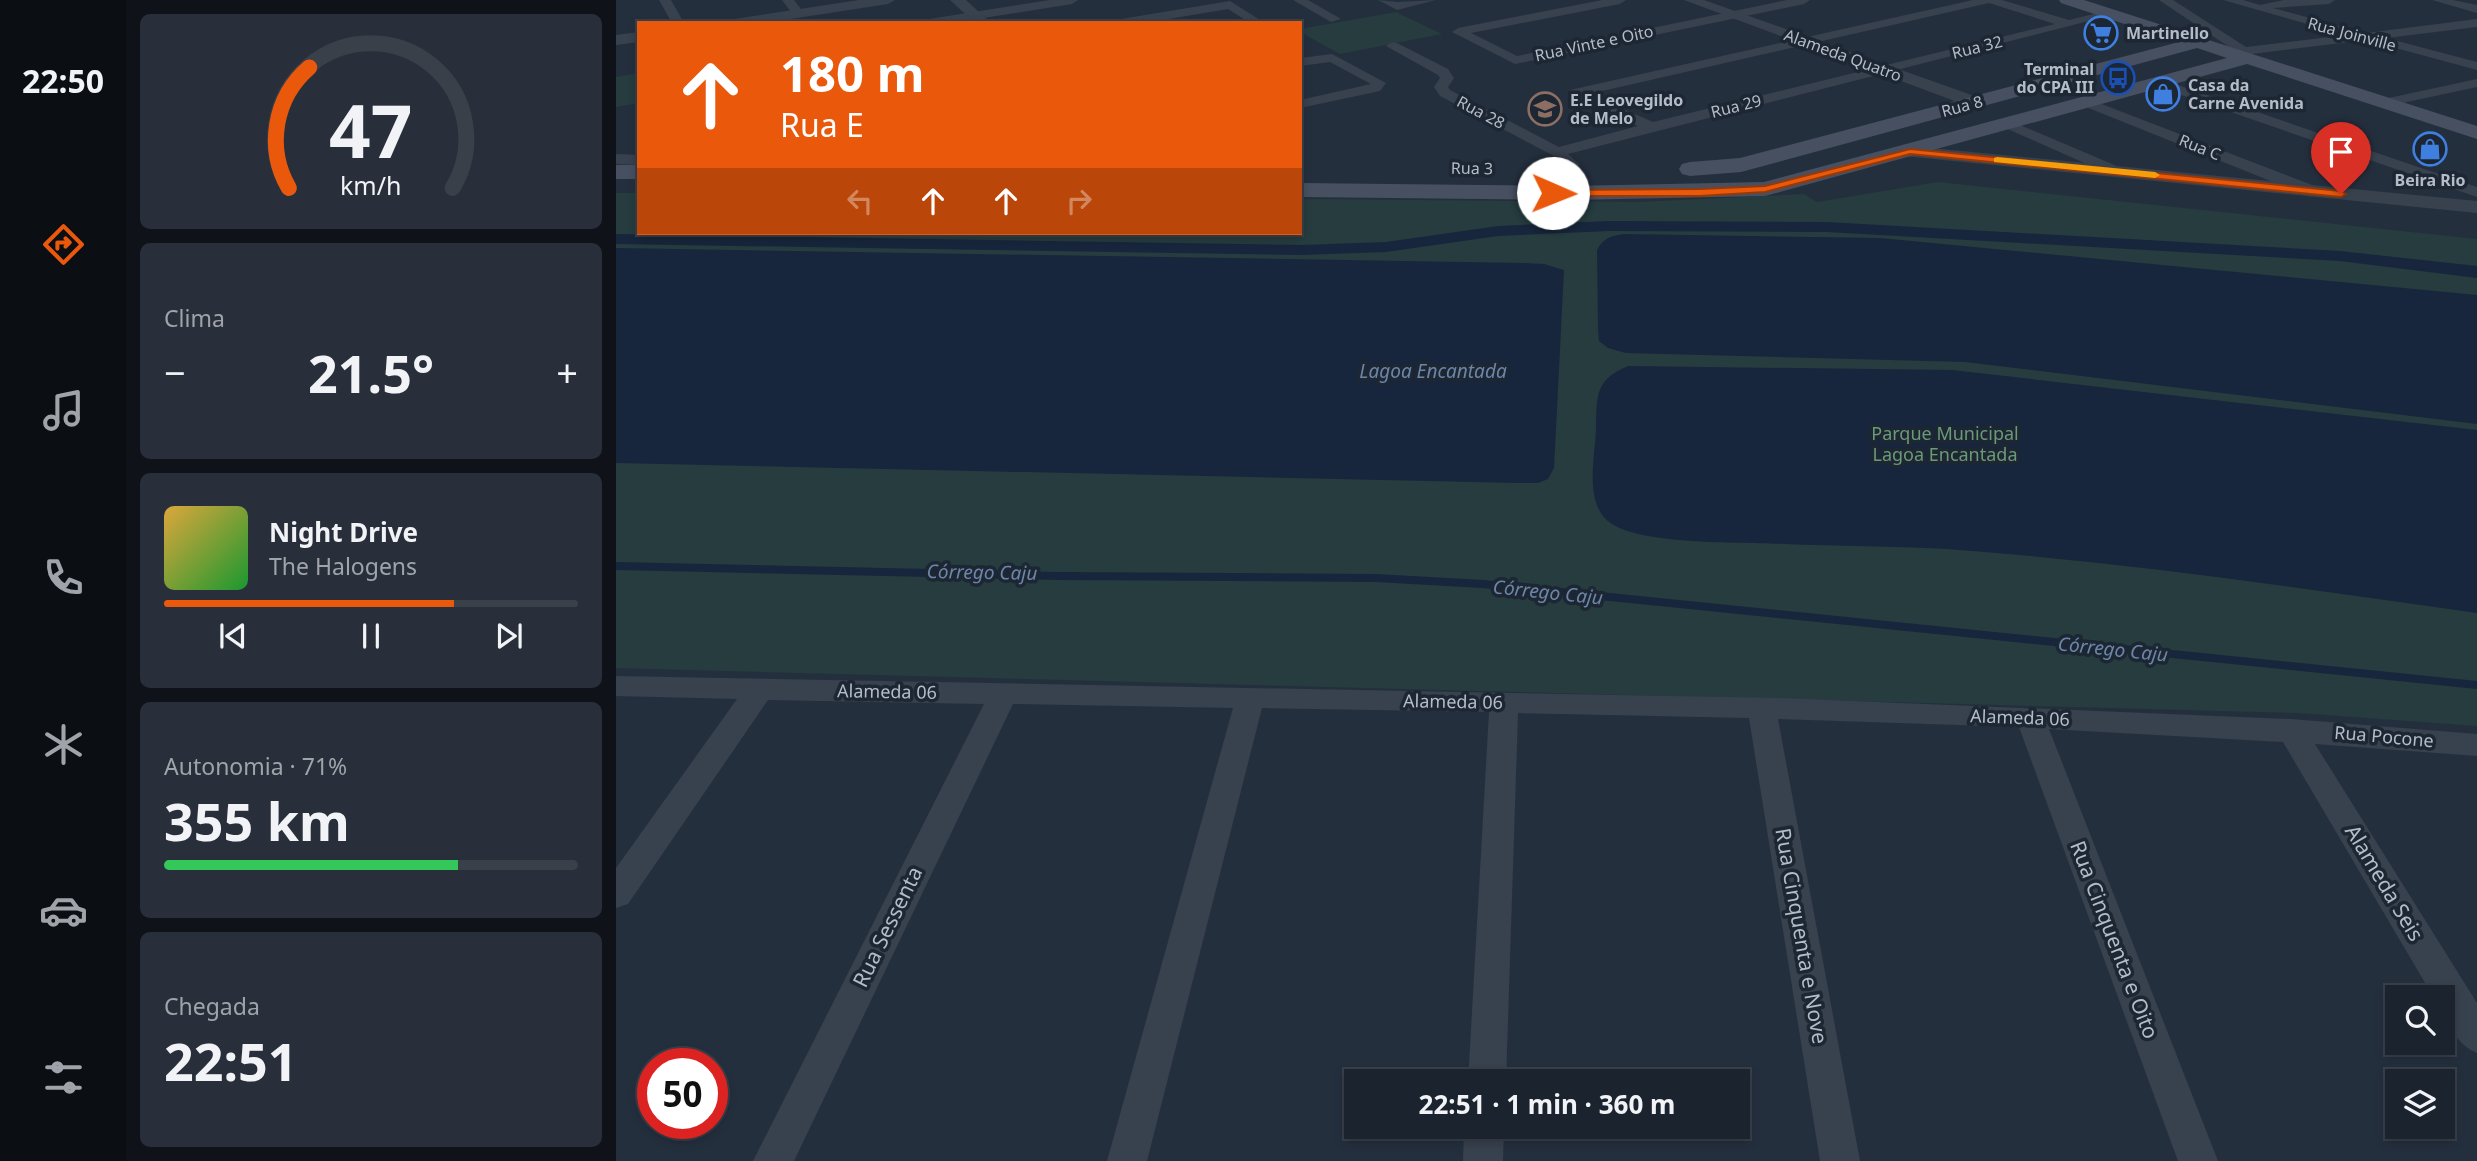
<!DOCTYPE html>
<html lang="pt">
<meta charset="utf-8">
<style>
:root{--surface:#1b232e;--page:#282f3a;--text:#f1f3f6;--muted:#a0a4aa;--line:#39404a;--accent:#ea580c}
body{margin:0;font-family:"Noto Sans",sans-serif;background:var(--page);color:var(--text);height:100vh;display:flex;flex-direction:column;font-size:26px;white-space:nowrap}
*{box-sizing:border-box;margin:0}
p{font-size:23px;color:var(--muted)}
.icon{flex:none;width:38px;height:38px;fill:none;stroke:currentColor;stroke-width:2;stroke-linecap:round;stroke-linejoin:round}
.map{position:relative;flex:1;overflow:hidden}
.sheet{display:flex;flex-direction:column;gap:14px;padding:14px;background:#0f1319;width:490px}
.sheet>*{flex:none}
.hud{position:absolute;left:21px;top:21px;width:665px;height:214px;border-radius:0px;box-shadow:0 4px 10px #0003,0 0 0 2px var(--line);background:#ea580c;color:#fff;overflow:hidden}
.tools{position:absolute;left:1769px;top:985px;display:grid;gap:14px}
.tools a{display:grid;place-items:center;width:70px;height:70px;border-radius:0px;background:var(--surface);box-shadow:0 4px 10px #0003,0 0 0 2px var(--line);font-size:35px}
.speed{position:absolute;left:21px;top:1048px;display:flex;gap:14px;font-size:35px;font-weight:700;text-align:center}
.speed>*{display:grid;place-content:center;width:91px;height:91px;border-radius:50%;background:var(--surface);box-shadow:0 4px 10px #0003,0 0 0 2px var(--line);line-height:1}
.speed .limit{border:10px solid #d22;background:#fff;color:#111}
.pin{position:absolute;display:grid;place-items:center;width:60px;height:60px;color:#fff;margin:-72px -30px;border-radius:50% 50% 50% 0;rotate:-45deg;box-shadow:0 0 7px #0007}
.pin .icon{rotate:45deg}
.me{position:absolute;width:77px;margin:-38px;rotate:91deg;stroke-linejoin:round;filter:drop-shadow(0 0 5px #0008)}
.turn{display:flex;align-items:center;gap:24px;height:147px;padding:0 28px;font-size:32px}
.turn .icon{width:91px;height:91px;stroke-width:2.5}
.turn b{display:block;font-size:49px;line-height:60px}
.lanes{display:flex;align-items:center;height:66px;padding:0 28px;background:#0003;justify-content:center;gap:35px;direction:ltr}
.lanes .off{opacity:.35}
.big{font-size:52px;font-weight:700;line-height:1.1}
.sheet .card{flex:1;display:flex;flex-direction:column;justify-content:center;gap:10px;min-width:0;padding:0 24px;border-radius:10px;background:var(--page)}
.sheet .dial{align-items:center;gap:0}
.dial svg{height:182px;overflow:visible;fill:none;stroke:var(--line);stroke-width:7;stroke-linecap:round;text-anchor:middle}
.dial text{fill:var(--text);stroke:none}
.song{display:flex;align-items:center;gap:21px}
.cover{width:84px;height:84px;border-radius:10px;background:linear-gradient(135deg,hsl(40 70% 55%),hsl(130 70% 35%))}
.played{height:7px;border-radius:4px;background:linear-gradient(90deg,var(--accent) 70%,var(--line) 70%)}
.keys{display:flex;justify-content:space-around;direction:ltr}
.heat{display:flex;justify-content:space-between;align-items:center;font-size:38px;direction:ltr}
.charge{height:10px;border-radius:5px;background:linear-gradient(90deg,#34c759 71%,var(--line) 0)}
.trip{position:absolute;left:728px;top:1069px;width:406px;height:70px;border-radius:0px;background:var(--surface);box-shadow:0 4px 10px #0003,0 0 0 2px var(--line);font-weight:700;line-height:70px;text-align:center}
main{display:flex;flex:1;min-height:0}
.menu{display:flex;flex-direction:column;width:126px;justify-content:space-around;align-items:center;background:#0b0e12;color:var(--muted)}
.menu .icon{width:49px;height:49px}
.menu .active{color:var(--accent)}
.menu b{font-size:32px;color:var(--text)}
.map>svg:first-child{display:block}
.green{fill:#263c3f}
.water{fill:#17263c}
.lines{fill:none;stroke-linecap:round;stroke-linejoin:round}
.stream{stroke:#17263c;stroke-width:8}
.canal{fill:#17263c;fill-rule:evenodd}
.minor{fill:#38414e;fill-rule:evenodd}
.tertiary{fill:#38414e;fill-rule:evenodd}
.secondary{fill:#465061;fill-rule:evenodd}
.route{fill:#ea580c;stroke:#983908;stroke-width:2}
.slow{fill:#f59e0b}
.labels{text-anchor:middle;stroke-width:7;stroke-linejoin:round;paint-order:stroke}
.far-poi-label{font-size:16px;font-weight:bold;fill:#b4bcc9;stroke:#1d2633;text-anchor:start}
.far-street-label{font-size:16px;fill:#b4bcc9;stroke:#1d2633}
.park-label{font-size:18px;fill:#6b9a76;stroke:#1d2633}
.street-label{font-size:18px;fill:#b4bcc9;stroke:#1d2633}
.water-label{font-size:19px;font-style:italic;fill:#6d86a8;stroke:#1d2633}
.near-street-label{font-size:21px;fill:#b4bcc9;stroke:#1d2633}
</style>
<main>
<nav class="menu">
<b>22:50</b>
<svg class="icon active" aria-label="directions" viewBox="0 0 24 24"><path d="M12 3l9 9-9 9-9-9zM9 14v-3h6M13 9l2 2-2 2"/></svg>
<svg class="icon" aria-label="music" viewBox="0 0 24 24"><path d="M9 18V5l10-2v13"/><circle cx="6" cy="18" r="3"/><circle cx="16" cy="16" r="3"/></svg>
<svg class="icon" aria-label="phone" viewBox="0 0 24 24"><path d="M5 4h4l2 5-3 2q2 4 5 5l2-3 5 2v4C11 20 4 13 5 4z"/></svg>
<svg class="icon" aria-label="climate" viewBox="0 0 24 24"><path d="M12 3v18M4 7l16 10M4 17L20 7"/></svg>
<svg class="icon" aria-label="car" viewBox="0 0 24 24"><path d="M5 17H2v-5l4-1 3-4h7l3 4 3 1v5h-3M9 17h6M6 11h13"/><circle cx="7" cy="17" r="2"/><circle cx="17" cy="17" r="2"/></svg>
<svg class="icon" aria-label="filters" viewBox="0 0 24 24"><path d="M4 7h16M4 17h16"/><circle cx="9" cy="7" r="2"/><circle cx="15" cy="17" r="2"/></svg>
</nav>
<section class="sheet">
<div class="card dial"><svg viewBox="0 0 100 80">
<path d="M14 69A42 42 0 1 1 86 69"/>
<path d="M14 69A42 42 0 0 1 23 16" stroke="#ea580c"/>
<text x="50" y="56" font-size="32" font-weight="700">47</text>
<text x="50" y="72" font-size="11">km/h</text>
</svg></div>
<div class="card"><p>Clima</p>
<div class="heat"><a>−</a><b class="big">21.5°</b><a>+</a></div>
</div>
<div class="card">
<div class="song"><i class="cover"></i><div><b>Night Drive</b><p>The Halogens</p></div></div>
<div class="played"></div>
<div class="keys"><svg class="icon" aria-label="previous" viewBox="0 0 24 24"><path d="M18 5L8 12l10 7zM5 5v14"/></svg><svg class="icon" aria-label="pause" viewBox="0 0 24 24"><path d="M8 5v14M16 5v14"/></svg><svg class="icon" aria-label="next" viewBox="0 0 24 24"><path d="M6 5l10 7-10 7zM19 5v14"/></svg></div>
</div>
<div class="card"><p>Autonomia · 71%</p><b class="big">355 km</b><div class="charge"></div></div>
<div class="card"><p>Chegada</p><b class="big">22:51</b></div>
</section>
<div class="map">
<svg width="1861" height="1161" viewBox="0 0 1861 1161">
<rect width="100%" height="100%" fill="#242f3e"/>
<path class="green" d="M 780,12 L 826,34 L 724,54 L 684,32 L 684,29 Z
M 23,73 L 23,103 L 0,107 L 0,77 Z
M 1322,182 L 1861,239 L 1861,726 L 1682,713 L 0,668 L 0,193 L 23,193 L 23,233 L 684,233 L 684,199 L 1024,202 L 1188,194 L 1201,202 Z"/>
<path class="water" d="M 1008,234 L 1264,238 L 1861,295 L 1861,424 L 1349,362 L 1010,353 L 992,348 L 983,341 L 982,329 L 981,250 C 987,238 995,236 1008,234 Z
M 0,248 L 908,263 L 928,264 L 948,270 L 938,468 L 932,479 L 922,483 L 902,483 L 0,463 Z
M 1012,366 L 1336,370 L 1861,430 L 1861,613 C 1685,588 1509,562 1331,549 C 1277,546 1222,546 1168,544 C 1126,542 1029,545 996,524 C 967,506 979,457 980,429 C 981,397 978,380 1012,366 Z"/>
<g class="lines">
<path class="stream" d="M 0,566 L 442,576 L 760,578 L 867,584 L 1861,685"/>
<path class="canal" d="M 993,221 L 1211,222 L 1724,251 L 1861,266 L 1861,278 L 1724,261 L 1211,232 L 993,231 L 882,236 L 770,252 L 685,255 L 0,244 L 0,234 L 685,245 L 770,242 L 882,226 Z"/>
<path class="minor" d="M 43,0 L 55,0 L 68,23 L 56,23 Z
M 166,0 L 178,0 L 188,13 L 178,16 Z
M 434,0 L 462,0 L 456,4 L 337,23 L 307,23 L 313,19 Z
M 677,0 L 692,0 L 725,19 L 715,22 Z
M 762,0 L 782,2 L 820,0 L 781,10 Z
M 986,0 L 1010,0 L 1004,4 L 855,33 L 901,56 L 1171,0 L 1194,0 L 1188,4 L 899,64 L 836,32 L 842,28 Z
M 1357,0 L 1386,0 L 1453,20 L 1494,10 L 1500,14 L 952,154 L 963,164 L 964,182 L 956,187 L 948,182 L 947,165 L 936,155 L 824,96 L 818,87 L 824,78 L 822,75 L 770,46 L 776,42 L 781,43 L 832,69 L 838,78 L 832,87 L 834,90 L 943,147 L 1022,126 L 954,96 L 954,90 ZM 1373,3 L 1439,24 L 1037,122 L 973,94 Z
M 1543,0 L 1557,0 L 1630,47 L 1730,35 L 1607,0 L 1627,0 L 1644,5 L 1668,0 L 1719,0 L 1713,4 L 1657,8 L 1750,33 L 1861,19 L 1861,27 L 1770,38 L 1861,62 L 1861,70 L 1750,40 L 1612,57 L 1605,53 L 1616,49 Z
M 1816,0 L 1837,0 L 1861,5 L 1861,13 Z
M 614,1 L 649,23 L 634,23 L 612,9 L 529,23 L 499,23 L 505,19 Z
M 716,54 L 770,83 L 764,91 L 684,108 L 684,100 L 755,84 L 714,62 L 684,66 L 684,58 Z
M 1541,78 L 1861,187 L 1861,197 L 1536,85 L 1536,79 Z
M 1861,79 L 1861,87 L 1768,107 L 1761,103 L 1768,99 Z
M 1470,98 L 1704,188 L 1706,192 L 1698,197 L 1692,196 L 1465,105 L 1465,99 Z
M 1390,119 L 1503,167 L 1505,170 L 1503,173 L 1491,173 L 1385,126 L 1383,123 L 1385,120 Z
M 0,154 L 23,155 L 23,165 L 0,164 Z
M 0,676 L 1164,698 L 1675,719 L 1861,734 L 1861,756 L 1699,744 L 1861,1003 L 1861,1053 C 1840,1045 1827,1019 1827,998 L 1818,998 L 1667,742 L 1433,729 L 1602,1161 L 1562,1161 L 1403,727 L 1162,719 L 1244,1161 L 1204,1161 L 1133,718 L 902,713 L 890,1082 L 852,1082 L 873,712 L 646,708 L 531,1161 L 491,1161 L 617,708 L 397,704 L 178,1161 L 137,1161 L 368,704 L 152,700 L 12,904 L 0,908 L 0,868 L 121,699 L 0,696 Z
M 848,1127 L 888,1127 L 887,1161 L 847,1161 Z"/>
<path class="tertiary" d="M 243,0 L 279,0 L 272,4 L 149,23 L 111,23 L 118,19 Z
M 334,0 L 350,0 L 375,23 L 359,23 Z
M 1068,0 L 1088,0 L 1364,98 L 1367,102 L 1364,106 L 1352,106 Z
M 23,32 L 23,42 L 0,45 L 0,35 Z
M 1294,146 L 1861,201 L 1861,213 L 1287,156 L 1285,152 Z"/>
<path class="secondary" d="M 1443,0 L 1468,0 L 1861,126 L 1861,139 L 1631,64 L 1149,196 L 955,200 L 684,197 L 684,183 L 955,186 L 1148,182 L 1611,58 L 1581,48 L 1125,172 L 1074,176 L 1066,174 L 1063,169 L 1066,164 L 1074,162 L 1124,158 L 1563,42 L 1445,3 Z
M 0,165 L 23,165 L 23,179 L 0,179 Z"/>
</g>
<path class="route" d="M 1294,149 L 1725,191 L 1730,194 L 1725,197 L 1294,154 L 1149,192 L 1084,196 L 937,196 L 932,193 L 937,190 L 1084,189 L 1149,186 Z"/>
<path class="slow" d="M 1381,157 L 1539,172 L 1544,175 L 1539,178 L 1378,162 L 1378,158 Z"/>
<defs>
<symbol id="supermarket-ring" viewBox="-11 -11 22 22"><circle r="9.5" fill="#1d2633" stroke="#3f7fe0" stroke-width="1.5"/><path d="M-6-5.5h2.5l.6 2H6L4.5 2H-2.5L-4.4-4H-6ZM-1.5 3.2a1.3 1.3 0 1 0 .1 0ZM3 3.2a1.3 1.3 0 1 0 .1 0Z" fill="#3f7fe0"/></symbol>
<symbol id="bus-ring" viewBox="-11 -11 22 22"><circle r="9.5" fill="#1d2633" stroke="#1a4fb4" stroke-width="1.5"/><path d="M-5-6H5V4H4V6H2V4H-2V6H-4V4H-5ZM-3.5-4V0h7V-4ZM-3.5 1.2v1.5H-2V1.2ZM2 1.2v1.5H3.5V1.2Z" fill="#1a4fb4"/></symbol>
<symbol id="shop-ring" viewBox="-11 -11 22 22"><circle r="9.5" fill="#1d2633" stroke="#3f7fe0" stroke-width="1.5"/><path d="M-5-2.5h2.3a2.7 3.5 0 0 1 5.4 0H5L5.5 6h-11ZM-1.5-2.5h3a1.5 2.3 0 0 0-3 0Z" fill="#3f7fe0"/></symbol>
<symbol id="school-ring" viewBox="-11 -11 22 22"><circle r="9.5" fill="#1d2633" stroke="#8d6e63" stroke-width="1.5"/><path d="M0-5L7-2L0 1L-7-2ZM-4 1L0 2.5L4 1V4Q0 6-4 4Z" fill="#8d6e63"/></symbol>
</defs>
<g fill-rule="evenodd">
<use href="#supermarket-ring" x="1466" y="14" width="38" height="38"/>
<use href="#bus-ring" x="1483" y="59" width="38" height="38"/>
<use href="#shop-ring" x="1528" y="75" width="38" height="38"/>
<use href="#school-ring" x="910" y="90" width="38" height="38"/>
<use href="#shop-ring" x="1795" y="130" width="38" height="38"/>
</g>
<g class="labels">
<g class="far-poi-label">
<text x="1510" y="39">Martinello</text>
<text x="1478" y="75" text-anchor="end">Terminal<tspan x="1478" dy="18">do CPA III</tspan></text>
<text x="1572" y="91">Casa da<tspan x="1572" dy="18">Carne Avenida</tspan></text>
<text x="954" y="106">E.E Leovegildo<tspan x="954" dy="18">de Melo</tspan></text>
<text x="1814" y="186" text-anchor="middle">Beira Rio</text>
</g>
<g class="far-street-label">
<text transform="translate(1736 34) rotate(15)" y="6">Rua Joinville</text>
<text transform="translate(978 43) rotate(-12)" y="6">Rua Vinte e Oito</text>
<text transform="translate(1361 47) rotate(-14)" y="6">Rua 32</text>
<text transform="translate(1227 55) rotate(20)" y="6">Alameda Quatro</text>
<text transform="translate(1120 106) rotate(-14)" y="6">Rua 29</text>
<text transform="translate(1346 106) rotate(-15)" y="6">Rua 8</text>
<text transform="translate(865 112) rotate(28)" y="6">Rua 28</text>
<text transform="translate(1584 147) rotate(22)" y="6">Rua C</text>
<text transform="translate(856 168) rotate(1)" y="6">Rua 3</text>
</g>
<g class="park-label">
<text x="1329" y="440">Parque Municipal<tspan x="1329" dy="21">Lagoa Encantada</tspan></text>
</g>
<g class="street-label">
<text transform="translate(271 692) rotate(1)" y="6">Alameda 06</text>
<text transform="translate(837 702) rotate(1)" y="6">Alameda 06</text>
<text transform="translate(1404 718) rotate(2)" y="6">Alameda 06</text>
<text transform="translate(1768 737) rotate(5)" y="6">Rua Pocone</text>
</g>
<g class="water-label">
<text x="817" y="378">Lagoa Encantada</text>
<text transform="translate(366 572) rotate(1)" y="7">Córrego Caju</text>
<text transform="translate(932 592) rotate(6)" y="7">Córrego Caju</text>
<text transform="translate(1497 649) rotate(6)" y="7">Córrego Caju</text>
</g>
<g class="near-street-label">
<text transform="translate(1768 883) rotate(59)" y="7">Alameda Seis</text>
<text transform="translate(272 927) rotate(-64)" y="7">Rua Sessenta</text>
<text transform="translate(1185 936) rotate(80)" y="7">Rua Cinquenta e Nove</text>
<text transform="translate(1498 940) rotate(69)" y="7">Rua Cinquenta e Oito</text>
</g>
</g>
</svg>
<div class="tools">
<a><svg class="icon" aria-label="search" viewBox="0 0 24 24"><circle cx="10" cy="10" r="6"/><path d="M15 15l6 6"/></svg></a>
<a><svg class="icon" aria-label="layers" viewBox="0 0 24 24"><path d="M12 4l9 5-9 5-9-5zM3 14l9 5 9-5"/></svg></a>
</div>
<div class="speed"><div class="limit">50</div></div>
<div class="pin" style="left:1725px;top:194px;background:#d93025"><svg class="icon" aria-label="arrive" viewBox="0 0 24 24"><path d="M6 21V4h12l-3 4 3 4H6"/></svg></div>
<svg class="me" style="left:937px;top:193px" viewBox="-20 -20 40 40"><circle r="19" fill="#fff"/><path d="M0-13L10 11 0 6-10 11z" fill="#ea580c"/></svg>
<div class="trip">22:51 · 1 min · 360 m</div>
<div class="hud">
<div class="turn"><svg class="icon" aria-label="ahead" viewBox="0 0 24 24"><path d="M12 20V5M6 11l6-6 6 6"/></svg><div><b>180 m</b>Rua E</div></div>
<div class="lanes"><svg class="icon off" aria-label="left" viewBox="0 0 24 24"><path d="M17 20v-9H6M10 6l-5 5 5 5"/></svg><svg class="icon" aria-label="ahead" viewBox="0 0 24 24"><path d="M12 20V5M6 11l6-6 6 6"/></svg><svg class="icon" aria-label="ahead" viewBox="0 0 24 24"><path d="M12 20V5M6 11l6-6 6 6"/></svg><svg class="icon off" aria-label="right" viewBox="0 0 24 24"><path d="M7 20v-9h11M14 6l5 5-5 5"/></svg></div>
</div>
</div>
</main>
